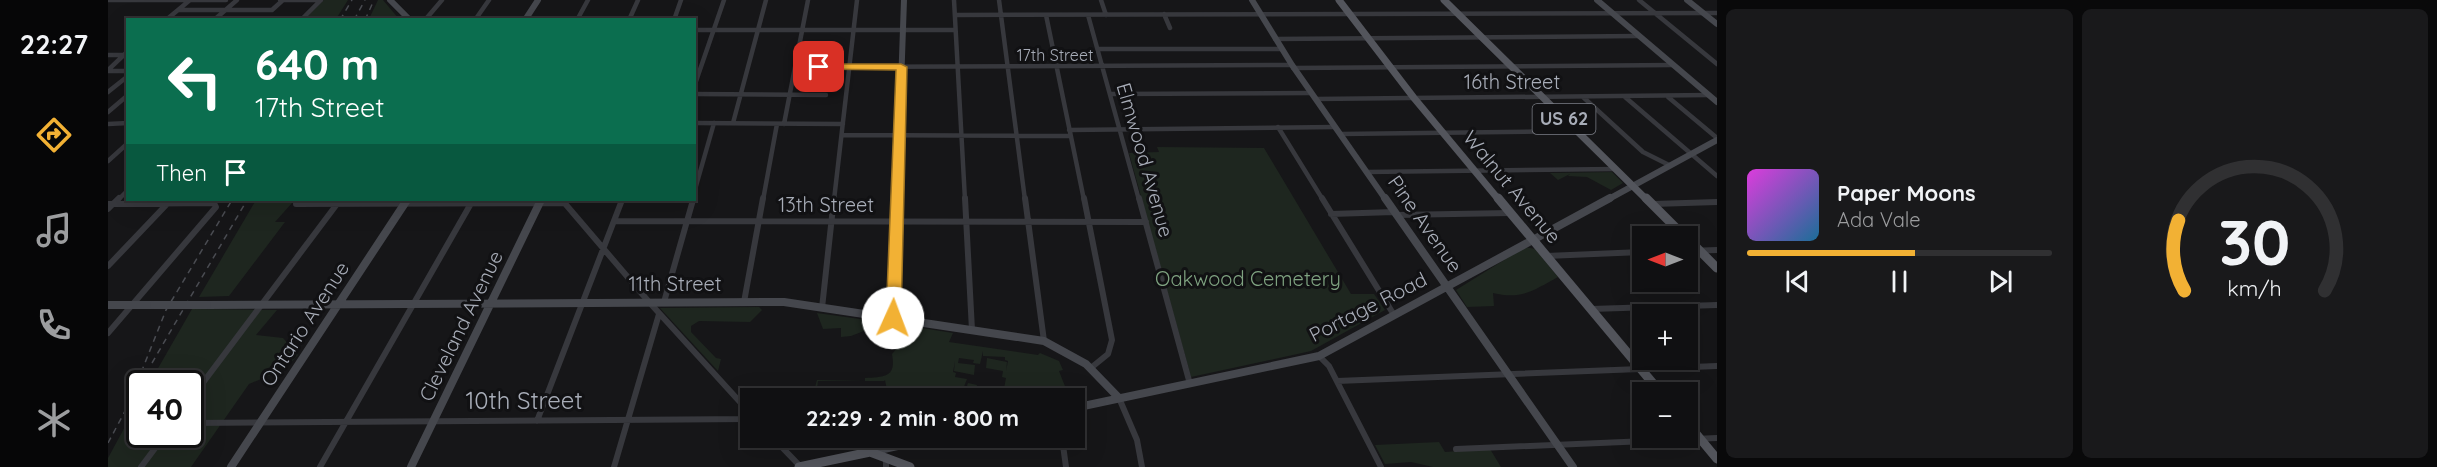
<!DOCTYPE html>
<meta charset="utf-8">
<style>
:root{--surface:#101012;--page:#19191b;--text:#f1f3f6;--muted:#9c9d9f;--line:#303032;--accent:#f2b134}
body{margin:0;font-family:Quicksand,sans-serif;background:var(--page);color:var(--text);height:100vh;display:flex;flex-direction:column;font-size:22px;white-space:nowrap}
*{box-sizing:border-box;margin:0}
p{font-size:20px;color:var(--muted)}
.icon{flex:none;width:33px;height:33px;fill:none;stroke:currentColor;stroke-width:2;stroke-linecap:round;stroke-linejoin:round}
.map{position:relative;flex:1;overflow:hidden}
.drawer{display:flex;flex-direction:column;gap:9px;padding:9px;background:#09090a;width:720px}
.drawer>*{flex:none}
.guide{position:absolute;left:18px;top:18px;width:570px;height:183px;border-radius:0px;box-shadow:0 6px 24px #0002,0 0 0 2px var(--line);background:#0b6e4f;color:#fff;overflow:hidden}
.needle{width:39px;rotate:270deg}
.buttons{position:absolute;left:1524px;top:226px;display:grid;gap:12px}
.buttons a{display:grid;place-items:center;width:66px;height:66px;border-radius:0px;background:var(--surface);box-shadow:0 6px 24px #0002,0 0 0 2px var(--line);font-size:30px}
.speed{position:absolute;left:18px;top:370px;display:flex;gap:12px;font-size:30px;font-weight:700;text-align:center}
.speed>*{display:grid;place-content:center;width:78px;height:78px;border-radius:50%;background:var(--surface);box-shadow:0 6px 24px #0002,0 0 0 2px var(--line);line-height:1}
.speed .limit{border:3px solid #111;border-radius:9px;background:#fff;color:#111}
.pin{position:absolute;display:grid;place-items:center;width:51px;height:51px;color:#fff;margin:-26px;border-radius:12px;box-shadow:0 3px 9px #0006}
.me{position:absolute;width:66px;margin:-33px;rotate:2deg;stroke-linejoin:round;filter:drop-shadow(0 0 4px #0008)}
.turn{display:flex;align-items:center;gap:21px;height:126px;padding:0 30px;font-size:27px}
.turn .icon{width:78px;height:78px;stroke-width:2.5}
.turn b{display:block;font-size:42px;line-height:51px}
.then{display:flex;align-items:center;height:57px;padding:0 30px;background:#0003;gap:12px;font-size:22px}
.drawer .card{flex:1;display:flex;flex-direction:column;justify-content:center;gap:9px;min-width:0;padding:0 21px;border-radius:9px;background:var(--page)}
.drawer .dial{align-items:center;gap:0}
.dial svg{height:156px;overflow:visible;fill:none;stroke:var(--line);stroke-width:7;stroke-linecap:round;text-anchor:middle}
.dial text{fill:var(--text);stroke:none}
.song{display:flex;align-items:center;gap:18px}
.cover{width:72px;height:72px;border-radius:9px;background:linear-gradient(135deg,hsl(300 70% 55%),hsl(200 70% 35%))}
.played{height:6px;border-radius:3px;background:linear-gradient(90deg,var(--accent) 55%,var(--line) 55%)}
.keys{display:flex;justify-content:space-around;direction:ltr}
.drawer .tiles{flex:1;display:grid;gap:9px;grid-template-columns:repeat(2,1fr)}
.trip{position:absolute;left:632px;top:388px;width:345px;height:60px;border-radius:0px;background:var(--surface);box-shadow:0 6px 24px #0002,0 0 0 2px var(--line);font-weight:700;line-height:60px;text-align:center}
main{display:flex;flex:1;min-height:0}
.tab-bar{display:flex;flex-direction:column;width:108px;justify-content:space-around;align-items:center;background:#060607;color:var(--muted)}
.tab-bar .icon{width:42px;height:42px}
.tab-bar .active{color:var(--accent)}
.tab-bar b{font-size:27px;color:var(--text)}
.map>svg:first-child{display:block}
.green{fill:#1e261f;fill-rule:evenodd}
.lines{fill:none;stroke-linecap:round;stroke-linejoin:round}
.street-far1{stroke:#37383d;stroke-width:4.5}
.street{stroke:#37383d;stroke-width:6}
.secondary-far1{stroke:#45474d;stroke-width:6}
.secondary{stroke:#45474d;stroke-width:8}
.primary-far1{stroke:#53555c;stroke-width:7}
.primary{stroke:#53555c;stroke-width:9}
.rail{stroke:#4a4c52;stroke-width:1.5;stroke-dasharray:6 5;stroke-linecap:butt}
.secondary-bridge{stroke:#45474d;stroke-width:8}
.route{fill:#f2b134;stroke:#9d7322;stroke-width:1.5}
.labels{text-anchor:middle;stroke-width:6;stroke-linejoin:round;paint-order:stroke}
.far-street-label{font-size:16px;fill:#a8adb8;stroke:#111113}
.shield{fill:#111113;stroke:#7b7e86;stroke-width:1.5}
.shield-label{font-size:18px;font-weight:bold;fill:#a8adb8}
.street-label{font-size:20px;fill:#a8adb8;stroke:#111113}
.park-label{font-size:20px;fill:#7fa381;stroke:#111113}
.near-street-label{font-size:24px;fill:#a8adb8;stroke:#111113}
</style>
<main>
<nav class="tab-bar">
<b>22:27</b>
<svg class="icon active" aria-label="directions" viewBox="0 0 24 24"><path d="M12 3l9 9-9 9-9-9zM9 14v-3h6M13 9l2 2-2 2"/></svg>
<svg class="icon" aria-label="music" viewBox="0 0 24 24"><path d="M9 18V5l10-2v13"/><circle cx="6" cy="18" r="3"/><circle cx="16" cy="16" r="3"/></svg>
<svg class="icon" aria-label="phone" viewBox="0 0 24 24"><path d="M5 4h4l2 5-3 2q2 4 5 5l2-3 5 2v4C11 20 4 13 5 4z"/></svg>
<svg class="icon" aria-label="climate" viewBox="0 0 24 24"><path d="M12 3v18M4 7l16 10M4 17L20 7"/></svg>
</nav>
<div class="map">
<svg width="1609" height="467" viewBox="0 0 1609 467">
<rect width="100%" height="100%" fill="#161618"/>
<path class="green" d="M 216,0 L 240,0 L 228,19 L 196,20 Z
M 270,0 L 275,0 L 291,19 L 261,19 Z
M 1049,147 L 1156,148 L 1243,294 L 1266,294 L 1277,310 L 1203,351 L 1083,377 L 1021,153 L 1051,152 Z
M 1504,172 L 1515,183 L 1503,190 L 1479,177 L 1460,176 L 1462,174 L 1450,180 L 1442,173 Z
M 148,200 L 166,200 L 164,203 L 184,203 L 167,222 L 177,222 L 121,296 L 91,297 Z
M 1417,247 L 1427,249 L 1450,277 C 1426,290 1414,300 1385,293 L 1386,306 L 1359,307 L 1348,290 Z
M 651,307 L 654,310 L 642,322 L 591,321 L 583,326 L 583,332 L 608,358 L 613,359 L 610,371 L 552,308 Z
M 84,309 L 169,310 L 148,335 L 175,338 L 190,355 L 177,369 L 141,384 L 83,467 L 0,467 L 0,458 L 31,401 L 32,435 L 82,435 L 82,384 L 41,384 Z
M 709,313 L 773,322 L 774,324 L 743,336 L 733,337 L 733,328 L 715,329 Z
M 807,327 L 845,333 L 841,342 L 930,355 L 932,353 L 951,361 L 955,370 L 951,371 L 962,399 L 950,399 L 946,390 L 905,399 L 869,399 L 868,396 L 857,398 L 856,394 L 780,395 L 777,380 L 776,381 L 710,381 L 708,395 L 705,395 L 709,380 L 757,381 L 757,378 C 779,377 788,376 784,354 ZM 875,351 L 875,356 L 897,357 L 897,360 L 900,361 L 898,371 L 899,362 L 879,358 L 878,368 L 895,371 L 894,377 L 898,378 L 896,389 L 893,389 L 892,393 L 877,390 L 877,388 L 870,386 L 868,391 L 869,385 L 860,383 L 858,389 L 855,389 L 859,379 L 847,377 L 848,373 L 845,372 L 847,361 L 846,371 L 866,375 L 867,365 L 850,363 L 851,358 L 866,360 L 865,363 L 872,364 Z
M 1331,442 L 1337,452 L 1382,449 L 1393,467 L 1325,467 L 1303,462 L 1277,464 L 1267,445 Z"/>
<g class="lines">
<path class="street-far1" d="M 0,0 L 118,0
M 172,0 L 213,0
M 846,0 L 857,200
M 891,0 L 917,200
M 993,0 L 998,15
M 1531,0 L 1609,64
M 70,10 L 164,10 L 175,0
M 1056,14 L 1062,28
M 847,15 L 1609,13
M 938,15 L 976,200
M 980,15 L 1031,200
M 58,20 L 82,0
M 106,20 L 129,0
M 193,20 L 213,0
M 317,20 L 334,0
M 367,20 L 381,0
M 469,20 L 480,0
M 521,20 L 530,0
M 566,20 L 573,0
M 586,30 L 847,30
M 1167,39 L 1531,36
M 990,49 L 1173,49
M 0,55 L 16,55
M 710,67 L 1184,65
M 1185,68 L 1565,65
M 0,70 L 20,51
M 0,71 L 20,71
M 586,87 L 616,0
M 0,92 L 20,76
M 586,94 L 718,95
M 1003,94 L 1203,93
M 1475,97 L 1535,152 L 1561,165
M 1517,97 L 1609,176
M 1560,97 L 1609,138
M 1208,99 L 1601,95
M 0,112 L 20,95
M 586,123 L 735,124
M 625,123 L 658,0
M 0,124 L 20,123
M 676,124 L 700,0
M 1170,127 L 1215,200
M 961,130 L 1227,127
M 1232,134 L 1469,131
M 734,135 L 963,136
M 0,161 L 20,143
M 1258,172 L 1508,169
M 586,193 L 606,123
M 10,200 L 20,190
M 655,200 L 669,124
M 726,200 L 749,0"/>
<path class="street" d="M 857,198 L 864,330
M 917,198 L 936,341
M 976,198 L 1004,340 L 1000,354 L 984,367
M 1031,198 L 1082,384
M 1214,198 L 1286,315
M 454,200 L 541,302 L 642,413
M 0,204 L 106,203 L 108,207 L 0,333
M 188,204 L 457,203
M 1545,204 L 1609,202
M 0,209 L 11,198
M 1223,214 L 1286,212
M 1288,215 L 1403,213
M 506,221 L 1038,222
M 1580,251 L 1609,250
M 1438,256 L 1534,252
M 0,266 L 59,204
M 556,302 L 585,200
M 636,302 L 655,198
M 714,308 L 726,198
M 1483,309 L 1609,305
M 1211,356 L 1221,366 L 1273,467
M 1229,381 L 1609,366
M 1011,398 L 1029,440 L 1034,467
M 82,400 L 232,200
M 429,421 L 514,200
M 82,423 L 642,419
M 665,438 L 693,467
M 954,438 L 958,467
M 1348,449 L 1609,438
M 778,458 L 778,467
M 33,467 L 57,435
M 212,467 L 365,200
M 506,467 L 551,314"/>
<path class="secondary-far1" d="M 282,0 L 302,20
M 1144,0 L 1184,65 L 1278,200
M 1489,0 L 1609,102
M 1579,0 L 1609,24
M 417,20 L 430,0
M 789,200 L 796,0
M 1499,200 L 1609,140"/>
<path class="secondary" d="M 1277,198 L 1465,467
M 0,305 L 46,305
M 99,305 L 676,302 L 936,341 L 978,364 L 1011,398
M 785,318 L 789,198
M 966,408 L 1211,356 L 1502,198
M 762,452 L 826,438
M 123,467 L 299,200
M 303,467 L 433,200"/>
<path class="primary-far1" d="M 1231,0 L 1306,98 L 1391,200
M 1336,0 L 1539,200"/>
<path class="primary" d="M 1390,198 L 1553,393
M 1538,198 L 1577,237
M 1580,239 L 1609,268
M 1580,424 L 1609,459
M 691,467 L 762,452 L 802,467"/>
<path class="rail" d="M 232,20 L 244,0
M 246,20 L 257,0
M 257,20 L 266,0
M 44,363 L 139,200
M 21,403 L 58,310 L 124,200
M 0,443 L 24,398"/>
<path class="secondary-bridge" d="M 46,305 L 99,305"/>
</g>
<path class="route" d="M 711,64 L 793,64 L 799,67 L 793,318 L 791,322 L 780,322 L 778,318 L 788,70 L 707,69 L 705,67 Z"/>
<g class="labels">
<g class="far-street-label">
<text x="947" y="61">17th Street</text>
</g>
<rect class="shield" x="1424.5" y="104" width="63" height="30" rx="4.5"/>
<g class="shield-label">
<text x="1456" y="125">US 62</text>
</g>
<g class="street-label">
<text x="1404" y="89">16th Street</text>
<text transform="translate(1037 160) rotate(74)" y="7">Elmwood Avenue</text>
<text transform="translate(1404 187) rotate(50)" y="7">Walnut Avenue</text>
<text x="718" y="212">13th Street</text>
<text transform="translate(1317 224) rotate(55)" y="7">Pine Avenue</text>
<text x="567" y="291">11th Street</text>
<text transform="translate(1260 307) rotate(-27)" y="7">Portage Road</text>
<text transform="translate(197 324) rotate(-57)" y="7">Ontario Avenue</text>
<text transform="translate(353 326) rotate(-64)" y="7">Cleveland Avenue</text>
</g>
<g class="park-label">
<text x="1140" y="286">Oakwood Cemetery</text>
</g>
<g class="near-street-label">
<text x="416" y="409">10th Street</text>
</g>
</g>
</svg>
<div class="buttons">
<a><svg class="needle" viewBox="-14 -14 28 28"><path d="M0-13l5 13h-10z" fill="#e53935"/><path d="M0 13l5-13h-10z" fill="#9c9d9f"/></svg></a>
<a>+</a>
<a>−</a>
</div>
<div class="speed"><div class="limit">40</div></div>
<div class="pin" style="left:711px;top:67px;background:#d93025"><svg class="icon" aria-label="arrive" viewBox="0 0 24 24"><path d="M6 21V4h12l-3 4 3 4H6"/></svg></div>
<svg class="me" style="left:785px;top:318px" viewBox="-20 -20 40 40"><circle r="19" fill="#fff"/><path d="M0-13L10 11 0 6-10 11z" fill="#f2b134"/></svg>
<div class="trip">22:29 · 2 min · 800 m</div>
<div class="guide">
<div class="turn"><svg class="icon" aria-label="left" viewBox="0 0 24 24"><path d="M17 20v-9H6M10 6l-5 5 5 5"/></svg><div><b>640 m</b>17th Street</div></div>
<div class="then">Then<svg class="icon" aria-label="arrive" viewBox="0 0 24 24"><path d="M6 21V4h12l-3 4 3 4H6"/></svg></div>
</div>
</div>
<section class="drawer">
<div class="tiles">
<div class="card">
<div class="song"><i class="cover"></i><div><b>Paper Moons</b><p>Ada Vale</p></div></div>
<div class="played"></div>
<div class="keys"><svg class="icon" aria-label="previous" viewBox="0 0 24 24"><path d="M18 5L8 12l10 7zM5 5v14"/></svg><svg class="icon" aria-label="pause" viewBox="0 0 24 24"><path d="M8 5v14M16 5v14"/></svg><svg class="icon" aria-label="next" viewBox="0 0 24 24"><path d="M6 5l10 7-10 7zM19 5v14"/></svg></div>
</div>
<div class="card dial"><svg viewBox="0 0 100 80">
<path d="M14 69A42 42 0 1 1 86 69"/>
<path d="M14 69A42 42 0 0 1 11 33" stroke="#f2b134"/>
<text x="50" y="56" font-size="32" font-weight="700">30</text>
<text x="50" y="72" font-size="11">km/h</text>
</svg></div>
</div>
</section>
</main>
